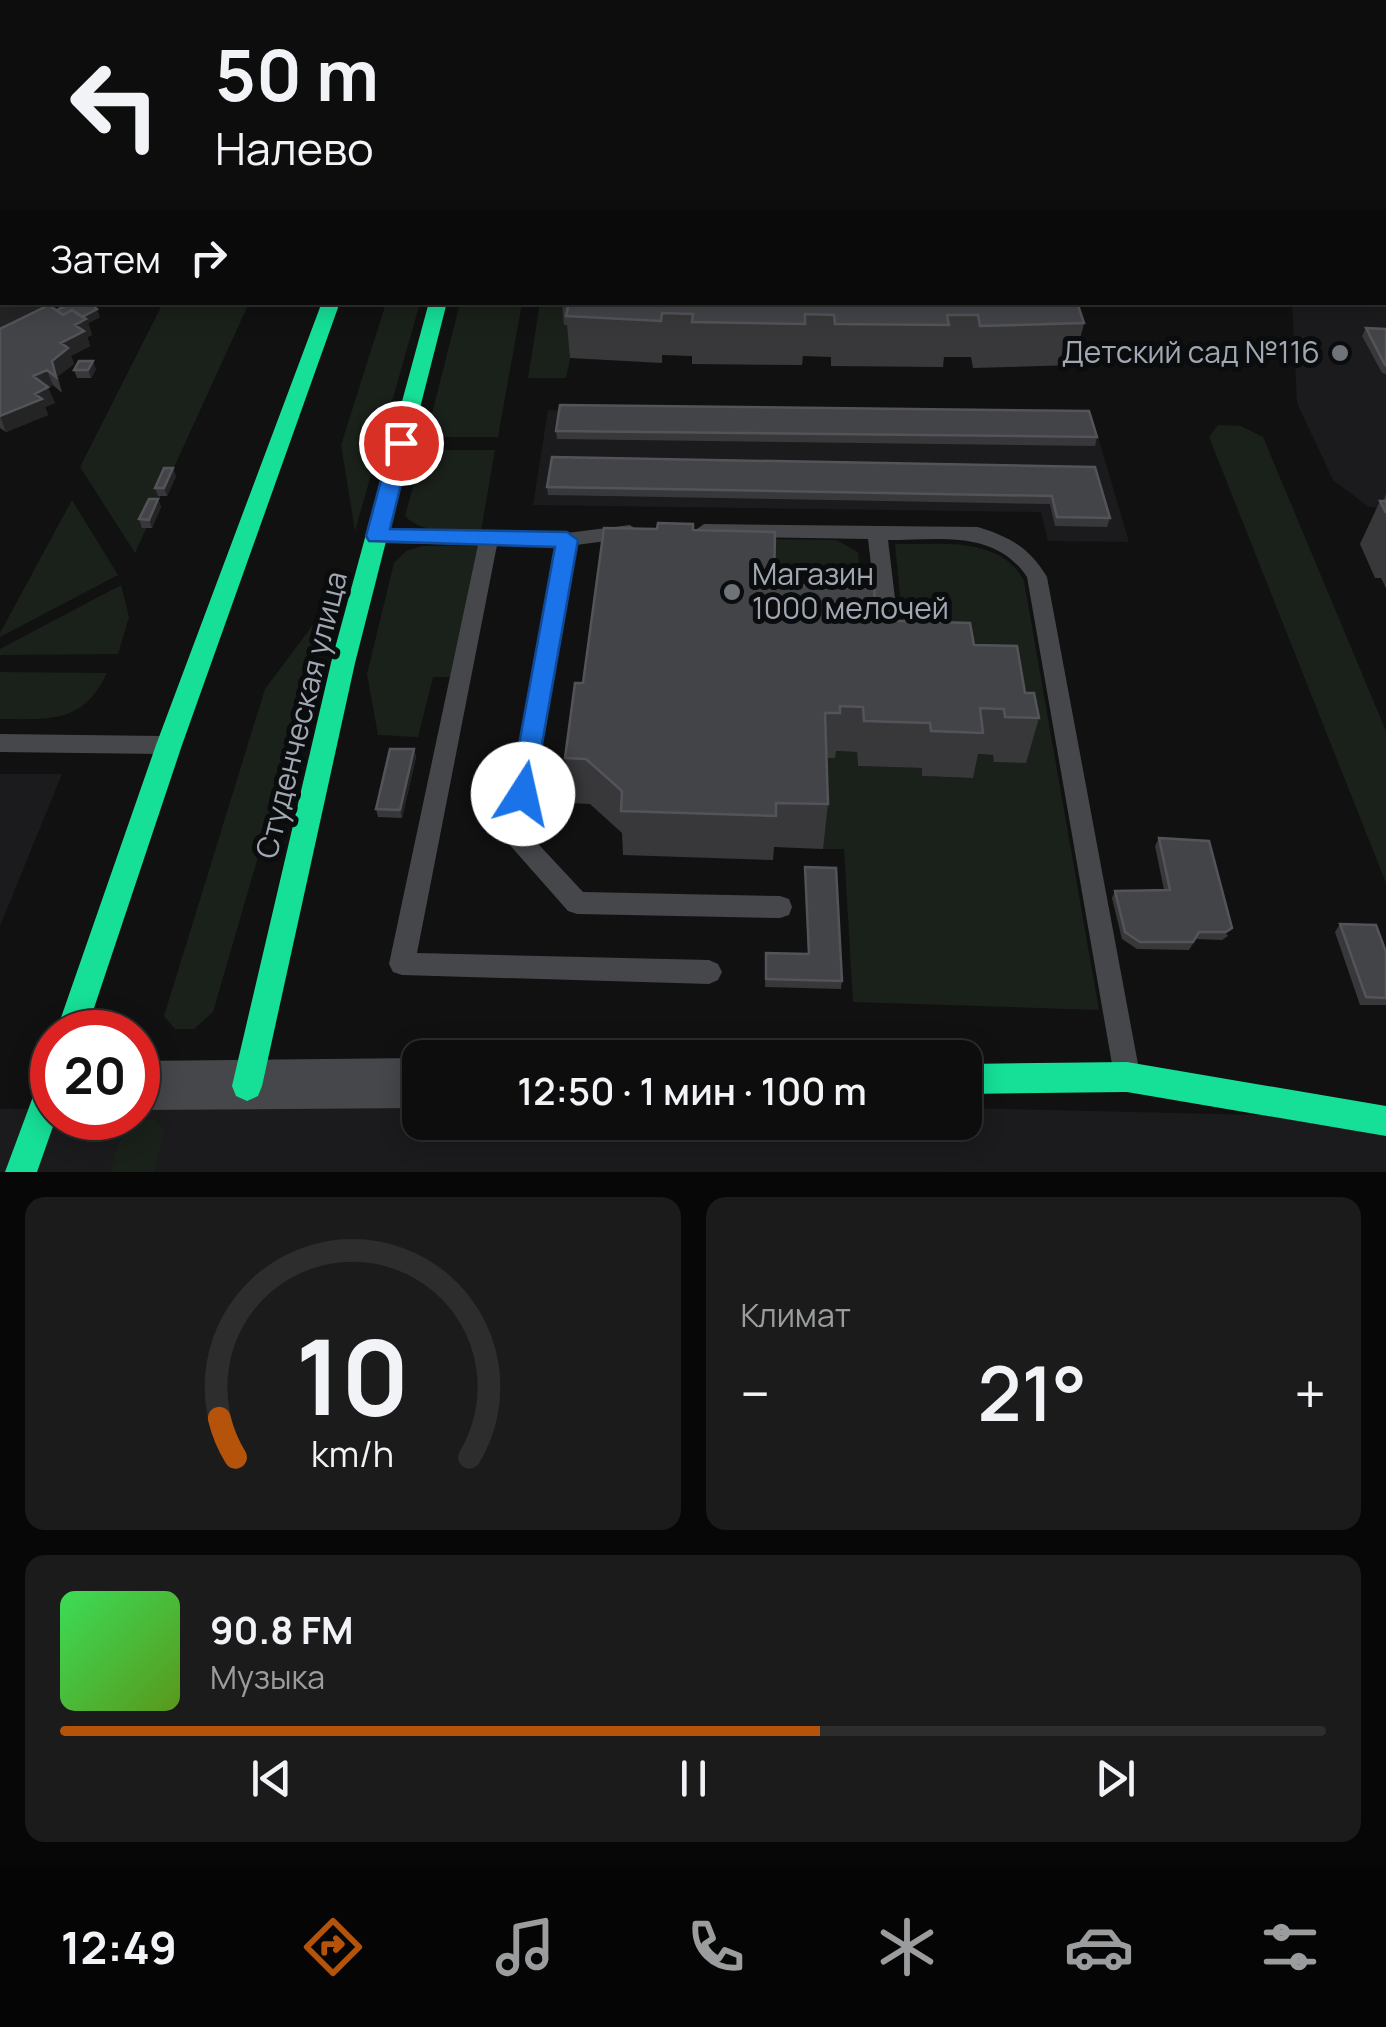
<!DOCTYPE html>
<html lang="ru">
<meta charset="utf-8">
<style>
:root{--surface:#0d0d0d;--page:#1b1b1b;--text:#f1f3f6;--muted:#9a9c9d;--line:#2d2d2e;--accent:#b45309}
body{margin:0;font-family:Manrope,sans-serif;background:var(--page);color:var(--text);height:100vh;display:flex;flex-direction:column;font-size:38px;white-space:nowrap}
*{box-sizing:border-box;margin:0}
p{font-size:32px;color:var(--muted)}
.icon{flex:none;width:55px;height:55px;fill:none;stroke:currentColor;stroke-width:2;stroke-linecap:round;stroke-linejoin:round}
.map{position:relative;height:1172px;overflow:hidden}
.sheet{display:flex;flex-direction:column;gap:25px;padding:25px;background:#070707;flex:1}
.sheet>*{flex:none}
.top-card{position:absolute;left:0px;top:0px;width:1388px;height:305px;box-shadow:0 5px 25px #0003,0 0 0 2px var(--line);background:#0d0d0d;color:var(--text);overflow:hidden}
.speed{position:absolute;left:30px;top:1010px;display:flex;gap:20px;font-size:50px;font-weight:700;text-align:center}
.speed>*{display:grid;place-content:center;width:130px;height:130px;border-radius:50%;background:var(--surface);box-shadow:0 5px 25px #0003,0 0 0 2px var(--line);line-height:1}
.speed .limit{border:15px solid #d22;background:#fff;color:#111}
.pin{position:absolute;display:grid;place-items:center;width:85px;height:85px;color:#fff;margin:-42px;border:5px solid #fff;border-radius:50%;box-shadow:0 2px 10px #0007}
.me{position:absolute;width:110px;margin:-55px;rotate:10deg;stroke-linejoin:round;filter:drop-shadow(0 0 8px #0008)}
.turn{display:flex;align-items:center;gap:35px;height:210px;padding:0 50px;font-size:45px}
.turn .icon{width:130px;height:130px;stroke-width:2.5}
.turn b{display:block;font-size:70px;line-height:85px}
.then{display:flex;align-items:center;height:95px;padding:0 50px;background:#0003;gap:20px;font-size:38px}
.big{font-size:75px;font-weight:600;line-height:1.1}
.sheet .widget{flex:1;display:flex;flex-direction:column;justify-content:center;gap:15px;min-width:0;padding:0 35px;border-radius:20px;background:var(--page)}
.sheet .dial{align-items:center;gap:0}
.dial svg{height:260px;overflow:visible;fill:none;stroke:var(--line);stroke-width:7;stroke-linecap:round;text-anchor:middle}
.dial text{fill:var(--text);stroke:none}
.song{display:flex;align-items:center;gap:30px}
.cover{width:120px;height:120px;border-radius:15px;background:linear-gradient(135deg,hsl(130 70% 55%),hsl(90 70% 35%))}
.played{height:10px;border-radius:5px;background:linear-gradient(90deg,var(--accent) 60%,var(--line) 60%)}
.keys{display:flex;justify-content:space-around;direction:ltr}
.heat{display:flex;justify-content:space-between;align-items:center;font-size:55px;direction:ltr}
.sheet .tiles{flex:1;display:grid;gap:25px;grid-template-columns:1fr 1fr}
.widget:last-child{grid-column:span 2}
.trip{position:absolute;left:402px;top:1040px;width:580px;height:100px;border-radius:20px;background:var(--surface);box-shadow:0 5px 25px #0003,0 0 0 2px var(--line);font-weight:600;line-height:100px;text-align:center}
.menu{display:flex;height:160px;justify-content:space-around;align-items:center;background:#050505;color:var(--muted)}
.menu .icon{width:70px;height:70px}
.menu .active{color:var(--accent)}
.menu b{font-size:45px;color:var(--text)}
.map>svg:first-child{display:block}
.built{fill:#1b1b1d}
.green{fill:#1a201a}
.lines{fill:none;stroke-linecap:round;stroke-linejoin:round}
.lane{fill:#45474a;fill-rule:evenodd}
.street{fill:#45474a;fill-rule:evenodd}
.fast{fill:#16e098;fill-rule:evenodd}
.wall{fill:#38383b}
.shaded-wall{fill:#242425}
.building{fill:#434448;stroke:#525459;stroke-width:2.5}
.route{fill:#1a73e8;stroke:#114b97;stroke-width:2.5}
.poi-dot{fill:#6f737a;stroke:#0b0c0d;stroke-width:4}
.labels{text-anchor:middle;stroke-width:10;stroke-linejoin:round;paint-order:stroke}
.poi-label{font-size:30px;fill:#a1a8b3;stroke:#0b0c0d;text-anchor:end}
.street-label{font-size:30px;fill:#a1a8b3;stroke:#0b0c0d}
</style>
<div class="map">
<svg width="1386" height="1172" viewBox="0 0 1386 1172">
<rect width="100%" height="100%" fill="#111"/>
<path class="built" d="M 1386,176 L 1386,507 L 1369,507 L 1333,480 L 1297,403 L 1292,303 L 1385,302 Z
M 548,410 L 1092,416 L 1129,542 L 1048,541 L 1041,512 L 533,505 Z
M 0,774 L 62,774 L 0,926 Z
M 420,1106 L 420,1122 L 965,1122 L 965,1108 L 1386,1118 L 1386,1172 L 0,1172 L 0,1109 L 52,1109 L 52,1118 L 138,1118 L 138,1108 Z"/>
<path class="green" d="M 163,303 L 249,303 L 135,553 L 80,467 Z
M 386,303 L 420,303 L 355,531 L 341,445 Z
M 460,303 L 522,303 L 498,437 L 426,437 Z
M 540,303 L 582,303 L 566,378 L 528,378 Z
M 1218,425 L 1241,426 L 1263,437 L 1386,731 L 1386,883 L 1209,437 Z
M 423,450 L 495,450 L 481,531 C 456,530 423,535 405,516 Z
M 72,500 L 118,575 L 0,637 L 0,633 Z
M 772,539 L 836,540 L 858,552 L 867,628 L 772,630 Z
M 895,544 C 940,545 1000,535 1024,581 L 1099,1010 L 853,1002 L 844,849 L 823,849 L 821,758 L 835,751 L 857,752 L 858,766 L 922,768 L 923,776 L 972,778 L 970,754 L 993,755 L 995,762 L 1026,763 L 903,627 Z
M 422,546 L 478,546 L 454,677 L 433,677 L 418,737 L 378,735 L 367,674 L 394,563 L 406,551 Z
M 121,585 L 129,617 L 118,654 L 0,655 L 0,649 Z
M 333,598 L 213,1012 L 194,1029 L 175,1029 L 164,1016 L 265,689 Z
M 0,672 L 107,673 C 83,724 50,719 0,719 Z
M 154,1119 L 165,1131 L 154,1172 L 110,1172 C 119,1144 121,1121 154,1119 Z"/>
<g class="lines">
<path class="lane" d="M 123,0 L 137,0 L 139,2 L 125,2 Z
M 696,0 L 708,0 L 708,2 L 697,2 Z
M 794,0 L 806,0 L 806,2 L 795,2 Z
M 1028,0 L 1040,0 L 1041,2 L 1030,2 Z
M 0,24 L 2,25 L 2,32 L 0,32 Z
M 1385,131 L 1386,131 L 1386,139 L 1385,139 Z
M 1385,211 L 1386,211 L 1386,219 L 1385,219 Z
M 0,243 L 2,244 L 2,255 L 0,254 Z
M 1385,243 L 1386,244 L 1386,255 L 1385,254 Z
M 704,524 L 978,527 C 1010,537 1030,548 1047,577 L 1138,1064 L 1135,1073 L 1125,1077 L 1115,1073 L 1112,1064 L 1027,577 C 995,529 938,540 888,540 L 900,640 L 897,645 L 883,645 L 880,640 L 868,539 L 697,536 L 694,531 Z
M 630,525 L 640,532 L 637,537 L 576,545 L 528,833 L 583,892 L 780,896 L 789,899 L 792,907 L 789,915 L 780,918 L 577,914 L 568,911 L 508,843 L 504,836 L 556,546 L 497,545 L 417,953 L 709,960 L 718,964 L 722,972 L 718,980 L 709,984 L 402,975 L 393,972 L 389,964 L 478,545 L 379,543 L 369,536 L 379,529 L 567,533 Z
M 0,734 L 162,736 L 170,739 L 173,745 L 170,751 L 162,754 L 0,752 Z"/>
<path class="street" d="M 506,0 L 528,0 L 528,2 L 507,2 Z
M 420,1058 L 420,1108 L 138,1110 L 138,1061 Z"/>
<path class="fast" d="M 436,0 L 448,0 L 448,2 L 436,2 Z
M 322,302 L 340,302 L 182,745 L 86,1032 L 56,1032 L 156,745 Z
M 429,302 L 447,302 L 355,663 L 262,1086 L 258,1096 L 247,1101 L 236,1096 L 232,1086 L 331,663 Z
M 1127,1062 L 1386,1106 L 1386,1136 L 1127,1092 L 965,1094 L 965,1064 Z
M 52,1070 L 52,1118 L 56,1118 L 37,1172 L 5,1172 L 41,1075 Z"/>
</g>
<path class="wall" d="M 835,0 L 1028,0 L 1029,2 L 835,2 Z
M 1073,0 L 1095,0 L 1094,2 L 1074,2 Z
M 1369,0 L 1386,0 L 1386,4 L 1385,2 L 1371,2 Z
M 0,29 L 2,30 L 2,116 L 0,115 Z
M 1385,53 L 1386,53 L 1386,117 L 1385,116 Z
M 0,252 L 2,302 L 49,302 L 51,307 L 57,310 L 100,317 L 88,323 L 92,335 L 87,337 L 90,346 L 71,356 L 74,364 L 58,376 L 62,393 L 53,385 L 48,388 L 55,403 L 45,407 L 48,415 L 6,432 L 0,428 Z
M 562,302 L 1077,302 L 1084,323 L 1074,365 L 973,368 L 971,357 L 944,357 L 943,367 L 831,366 L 831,357 L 803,356 L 802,365 L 692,364 L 692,356 L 662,355 L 662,363 L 570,358 L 567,325 L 564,325 Z
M 1366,328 L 1386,329 L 1386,374 L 1382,373 L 1362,336 Z
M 96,369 L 91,378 L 77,378 L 74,370 Z
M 556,431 L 1097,437 L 1095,446 L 557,439 Z
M 1095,467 L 1110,518 L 1107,527 L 1055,526 L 1050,504 L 548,495 L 547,487 Z
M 176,476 L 167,496 L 158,496 L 155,488 Z
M 1386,494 L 1386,588 L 1381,578 L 1375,578 L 1360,544 L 1380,501 L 1383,501 Z
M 158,499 L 161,507 L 152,528 L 142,528 L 139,519 Z
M 693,530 L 774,584 L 839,587 L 840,581 L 875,604 L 873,620 L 974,645 L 1025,693 L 1039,718 L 1026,763 L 994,762 L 993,755 L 978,754 L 973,778 L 922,776 L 922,768 L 858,766 L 857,752 L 836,751 L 835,758 L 827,758 L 828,804 L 823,849 L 774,847 L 773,860 L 623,855 L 622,833 L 590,804 L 569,803 L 565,758 L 583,683 Z
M 414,749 L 416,757 L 402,818 L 378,817 L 376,809 Z
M 1159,838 L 1228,936 L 1222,940 L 1196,939 L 1189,950 L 1137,949 L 1122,939 L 1112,898 L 1115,891 L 1164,890 L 1155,846 Z
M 805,867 L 842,981 L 841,989 L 765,987 L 766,953 L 808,954 Z
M 1340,924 L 1386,952 L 1386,1005 L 1360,1005 L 1335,932 Z"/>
<path class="shaded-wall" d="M 2,295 L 2,302 L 49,302 L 52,311 L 0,346 L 0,296 Z
M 97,309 L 100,317 L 88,323 L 92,335 L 87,337 L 90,346 L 71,356 L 74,364 L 58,376 L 62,393 L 52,361 L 61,343 L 66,322 Z
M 93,361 L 96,369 L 91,378 L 88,370 Z
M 47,370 L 53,385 L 48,388 L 55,403 L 45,407 L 48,415 L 6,432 L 0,416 L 35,394 L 33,376 Z
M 173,468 L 176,476 L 167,496 L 164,488 Z
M 158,499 L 161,507 L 152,528 L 149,520 Z
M 414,749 L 416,757 L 402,818 L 400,810 Z"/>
<path class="building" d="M 193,0 L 243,0 L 247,2 L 197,2 Z
M 611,0 L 666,0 L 665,2 L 611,2 Z
M 836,0 L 911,0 L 912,2 L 837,2 Z
M 965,0 L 1028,0 L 1029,2 L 966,2 Z
M 0,29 L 2,30 L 2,85 L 0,83 Z
M 2,251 L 2,295 L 0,296 L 0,252 Z
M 73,302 L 87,302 L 97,309 L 82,317 L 72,310 L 63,315 L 57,310 Z
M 569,302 L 1077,302 L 1084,323 L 980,326 L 978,315 L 947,315 L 949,325 L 835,324 L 834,315 L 805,314 L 805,324 L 692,322 L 693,314 L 662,313 L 661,321 L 566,316 Z
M 49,305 L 63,315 L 72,310 L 86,319 L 75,325 L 84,331 L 61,343 L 68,348 L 52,361 L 56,377 L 47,370 L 33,376 L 48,387 L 35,394 L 42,399 L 0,416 L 0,329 Z
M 1366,328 L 1386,329 L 1386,365 L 1385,365 Z
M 79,361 L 93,361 L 88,370 L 74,370 Z
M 560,405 L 1089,411 L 1097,437 L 556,431 Z
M 552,457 L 1095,467 L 1110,518 L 1057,517 L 1052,496 L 547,487 Z
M 164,468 L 173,468 L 164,488 L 155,488 Z
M 149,499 L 158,499 L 149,520 L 139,519 Z
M 1380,501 L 1386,501 L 1386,513 Z
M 658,523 L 693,524 L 693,530 L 775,532 L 774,584 L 841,587 L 840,581 L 874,582 L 875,604 L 868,604 L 869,620 L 970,623 L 974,645 L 1017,646 L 1025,693 L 1034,693 L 1039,718 L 1005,717 L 1004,709 L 980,708 L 983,733 L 931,731 L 930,723 L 864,721 L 863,707 L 840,706 L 840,713 L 825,713 L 828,804 L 776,803 L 776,816 L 621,811 L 622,791 L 586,759 L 565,758 L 575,683 L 583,683 L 604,528 L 657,529 Z
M 390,749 L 414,749 L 400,810 L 376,809 Z
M 1159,838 L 1209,841 L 1232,928 L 1226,932 L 1199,932 L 1193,942 L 1140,942 L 1125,932 L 1115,891 L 1170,890 Z
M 805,867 L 836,868 L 842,981 L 766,979 L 766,953 L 809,954 Z
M 1340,924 L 1376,925 L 1386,952 L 1386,998 L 1366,997 Z"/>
<path class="route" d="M 401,436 L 411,443 L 390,529 L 567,532 L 578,540 L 532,801 L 523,804 L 514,801 L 510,794 L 555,547 L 369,541 L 366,536 L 391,443 Z"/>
<g class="poi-dot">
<circle cx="1340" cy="353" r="10"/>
<circle cx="732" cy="592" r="10"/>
</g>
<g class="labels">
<g class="poi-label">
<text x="1320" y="363">Детский сад №116</text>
<text x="752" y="585" text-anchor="start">Магазин<tspan x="752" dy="34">1000 мелочей</tspan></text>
</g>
<g class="street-label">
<text transform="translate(302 715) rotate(-76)" y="10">Студенческая улица</text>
</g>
</g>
</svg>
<div class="speed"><div class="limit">20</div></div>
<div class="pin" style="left:401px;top:443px;background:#d93025"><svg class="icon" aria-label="arrive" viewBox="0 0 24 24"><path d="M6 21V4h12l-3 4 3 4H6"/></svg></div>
<svg class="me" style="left:523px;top:794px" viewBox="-20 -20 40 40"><circle r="19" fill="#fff"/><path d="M0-13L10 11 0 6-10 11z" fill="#1a73e8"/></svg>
<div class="trip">12:50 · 1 мин · 100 m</div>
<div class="top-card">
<div class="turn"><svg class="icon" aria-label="left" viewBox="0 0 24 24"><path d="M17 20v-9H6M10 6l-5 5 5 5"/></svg><div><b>50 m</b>Налево</div></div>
<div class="then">Затем<svg class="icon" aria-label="right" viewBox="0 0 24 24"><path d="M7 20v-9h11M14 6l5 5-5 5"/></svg></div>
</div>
</div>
<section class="sheet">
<div class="tiles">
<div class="widget dial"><svg viewBox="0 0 100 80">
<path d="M14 69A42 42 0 1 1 86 69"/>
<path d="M14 69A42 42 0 0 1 9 57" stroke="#b45309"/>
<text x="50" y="56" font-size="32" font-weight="700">10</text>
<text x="50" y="72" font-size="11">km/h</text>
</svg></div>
<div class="widget"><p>Климат</p>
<div class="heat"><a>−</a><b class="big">21°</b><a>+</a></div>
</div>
<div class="widget">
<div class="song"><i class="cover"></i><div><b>90.8 FM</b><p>Музыка</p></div></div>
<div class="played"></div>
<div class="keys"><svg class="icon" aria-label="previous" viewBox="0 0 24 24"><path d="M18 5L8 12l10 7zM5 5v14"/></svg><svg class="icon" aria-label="pause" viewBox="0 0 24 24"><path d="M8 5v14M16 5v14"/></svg><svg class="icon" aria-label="next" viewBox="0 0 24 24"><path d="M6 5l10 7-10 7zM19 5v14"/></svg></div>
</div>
</div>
</section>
<nav class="menu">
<b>12:49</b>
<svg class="icon active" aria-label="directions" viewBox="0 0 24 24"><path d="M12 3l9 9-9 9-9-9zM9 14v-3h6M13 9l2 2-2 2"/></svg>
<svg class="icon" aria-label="music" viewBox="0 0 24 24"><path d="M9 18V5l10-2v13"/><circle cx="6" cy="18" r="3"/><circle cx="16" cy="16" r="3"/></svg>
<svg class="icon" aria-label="phone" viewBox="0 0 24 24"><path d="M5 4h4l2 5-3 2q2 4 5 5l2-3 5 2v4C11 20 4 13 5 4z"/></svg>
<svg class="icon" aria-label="climate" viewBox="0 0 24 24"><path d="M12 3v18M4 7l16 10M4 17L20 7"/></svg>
<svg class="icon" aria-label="car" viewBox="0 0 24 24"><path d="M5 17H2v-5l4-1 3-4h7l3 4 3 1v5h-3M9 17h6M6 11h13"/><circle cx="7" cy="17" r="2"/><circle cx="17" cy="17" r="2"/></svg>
<svg class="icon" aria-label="filters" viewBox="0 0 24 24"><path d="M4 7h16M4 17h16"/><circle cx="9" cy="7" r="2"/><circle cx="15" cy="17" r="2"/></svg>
</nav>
